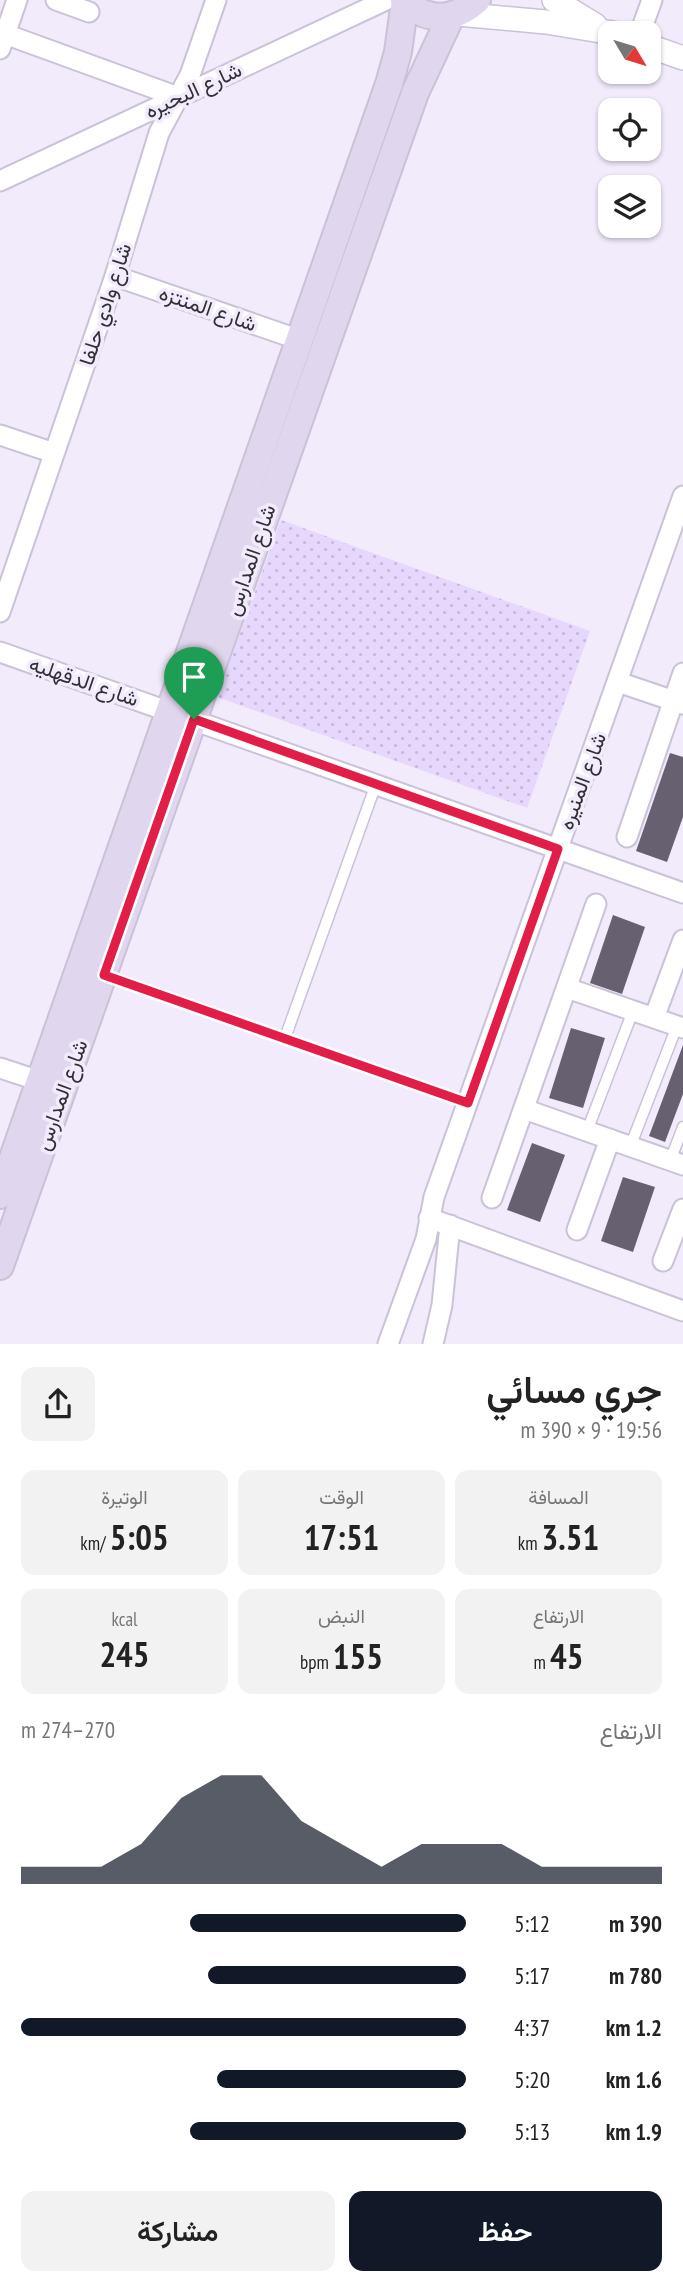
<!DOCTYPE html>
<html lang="ar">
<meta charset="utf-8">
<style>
:root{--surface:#fff;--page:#f2f2f2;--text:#222;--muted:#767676;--accent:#111827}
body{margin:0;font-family:"PT Sans Narrow",Vazirmatn,sans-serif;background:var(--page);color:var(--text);direction:rtl;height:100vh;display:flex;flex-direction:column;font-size:26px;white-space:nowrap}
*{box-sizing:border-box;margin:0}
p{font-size:23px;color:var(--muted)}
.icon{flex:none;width:38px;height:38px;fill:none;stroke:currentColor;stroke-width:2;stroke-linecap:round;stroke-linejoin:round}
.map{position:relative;height:1344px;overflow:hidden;direction:ltr}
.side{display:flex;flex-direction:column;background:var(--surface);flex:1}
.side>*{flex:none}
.needle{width:46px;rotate:128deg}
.controls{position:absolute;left:598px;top:21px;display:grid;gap:14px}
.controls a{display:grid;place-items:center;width:63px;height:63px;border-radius:14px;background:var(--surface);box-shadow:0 2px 5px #0004;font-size:35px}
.pin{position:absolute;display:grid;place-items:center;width:60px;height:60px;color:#fff;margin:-72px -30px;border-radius:50% 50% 50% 0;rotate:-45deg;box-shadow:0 0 7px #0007}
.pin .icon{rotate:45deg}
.round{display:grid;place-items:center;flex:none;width:74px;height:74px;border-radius:14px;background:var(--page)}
.head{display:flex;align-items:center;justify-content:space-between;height:119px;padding:0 21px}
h1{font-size:38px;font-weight:600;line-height:52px}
.stats{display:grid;grid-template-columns:repeat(3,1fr);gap:10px;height:119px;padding:7px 21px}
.stats div{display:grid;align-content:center;border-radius:14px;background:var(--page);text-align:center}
.stats b{font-size:35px;font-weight:600}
.stats small{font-size:19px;font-weight:400}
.stats p{font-size:19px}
.chart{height:196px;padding:14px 21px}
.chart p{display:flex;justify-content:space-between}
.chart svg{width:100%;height:126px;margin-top:7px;fill:var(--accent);opacity:.7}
.button{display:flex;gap:14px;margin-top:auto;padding:14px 21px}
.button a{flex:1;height:80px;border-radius:14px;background:var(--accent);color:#fff;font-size:28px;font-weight:600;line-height:80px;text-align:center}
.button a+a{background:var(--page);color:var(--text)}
ul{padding:0 21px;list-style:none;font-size:23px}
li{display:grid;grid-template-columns:112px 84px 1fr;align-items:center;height:52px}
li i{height:18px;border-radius:9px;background:var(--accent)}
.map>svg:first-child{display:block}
</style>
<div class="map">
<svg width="683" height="1344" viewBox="0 0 683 1344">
<defs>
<pattern id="grass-dots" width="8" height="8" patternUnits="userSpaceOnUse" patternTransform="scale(1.75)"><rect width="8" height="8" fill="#e6d7fd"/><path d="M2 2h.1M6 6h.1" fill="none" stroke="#c6b9d9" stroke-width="1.8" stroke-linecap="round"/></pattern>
</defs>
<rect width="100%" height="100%" fill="#f2ebfc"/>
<path fill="url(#grass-dots)" d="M281,520L590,631L527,808L217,697Z"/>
<path fill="#676071" d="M670,753L683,757V817L667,862L636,851Z
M613,915L645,927L622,994L590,983Z
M571,1028L605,1038L583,1108L549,1098Z
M683,1045V1094L665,1142L649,1136Z
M532,1143L565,1155L540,1222L507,1210Z
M623,1177L655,1187L633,1252L601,1241Z"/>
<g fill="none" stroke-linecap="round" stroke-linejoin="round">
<defs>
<path id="service" d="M105,975L468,1103
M285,1038L376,784
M587,1131L633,1011
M630,1147L677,1026
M670,1161L683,1127"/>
<path id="minor" d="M56,0L89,12
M640,33L652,0
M5,34L178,97
M0,49L17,0
M0,181L386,0
M115,276L300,340
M0,435L54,453
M0,612L115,276L159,133L190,75L216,0
M0,652L683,893
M618,682L683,704
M627,837L683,673
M567,988L683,1028
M654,1018L683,940
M0,1068L52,1085
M524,1109L683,1165
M492,1198L596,904
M429,1218L683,1311
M577,1230L610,1139
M663,1261L683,1209
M388,1344L426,1239L434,1197L683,496
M433,1344L442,1305L450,1225"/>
<path id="tertiary" d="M554,0L595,25
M458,14L546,22L613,33
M649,46L683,58"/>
<path id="secondary" d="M404,0C427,23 454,21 477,0
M0,1195L389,84L398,52L405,1
M0,1266L415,93L451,16"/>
</defs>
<use href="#service" stroke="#cac2d6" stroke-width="13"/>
<use href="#minor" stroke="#cac2d6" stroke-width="23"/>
<use href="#tertiary" stroke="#cac2d6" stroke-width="26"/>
<use href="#secondary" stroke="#cac2d6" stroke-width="30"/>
<use href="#service" stroke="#fff" stroke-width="10"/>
<use href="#minor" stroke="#fff" stroke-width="19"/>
<use href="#tertiary" stroke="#fff" stroke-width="23"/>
<use href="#secondary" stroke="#e0d6ed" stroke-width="26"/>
</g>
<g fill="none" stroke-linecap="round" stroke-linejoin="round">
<defs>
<path id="route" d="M194,719L558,849L468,1103L104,975Z"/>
</defs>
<use href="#route" stroke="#fff" stroke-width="14"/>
<use href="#route" stroke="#e11d48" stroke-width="9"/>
</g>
<g text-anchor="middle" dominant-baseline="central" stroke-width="7" stroke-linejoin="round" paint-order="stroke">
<g font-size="21" fill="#322f37" stroke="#f2ebfc">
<text transform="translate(193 90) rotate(-25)">شارع البحيره</text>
<text transform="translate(105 304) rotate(-72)">شارع وادي حلفا</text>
<text transform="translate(208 308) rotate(19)">شارع المنتزه</text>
<text transform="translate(250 560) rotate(-71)">شارع المدارس</text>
<text transform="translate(84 681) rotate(19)">شارع الدقهليه</text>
<text transform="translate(582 781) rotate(-70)">شارع المنيره</text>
<text transform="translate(61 1095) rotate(-70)">شارع المدارس</text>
</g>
</g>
</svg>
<div class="controls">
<a><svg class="needle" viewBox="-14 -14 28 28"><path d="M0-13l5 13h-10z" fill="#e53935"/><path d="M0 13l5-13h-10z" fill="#767676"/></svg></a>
<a><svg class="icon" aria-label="locate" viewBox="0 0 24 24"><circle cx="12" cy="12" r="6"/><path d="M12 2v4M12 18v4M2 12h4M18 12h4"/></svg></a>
<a><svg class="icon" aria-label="layers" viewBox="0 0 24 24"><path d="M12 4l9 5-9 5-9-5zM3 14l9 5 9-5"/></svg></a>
</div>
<div class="pin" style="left:194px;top:719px;background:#1e9e55"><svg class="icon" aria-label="arrive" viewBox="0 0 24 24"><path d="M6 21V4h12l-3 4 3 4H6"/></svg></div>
</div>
<section class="side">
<div class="head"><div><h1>جري مسائي</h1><p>19:56 · 9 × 390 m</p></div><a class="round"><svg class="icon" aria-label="share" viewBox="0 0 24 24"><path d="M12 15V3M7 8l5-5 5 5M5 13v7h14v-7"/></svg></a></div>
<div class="stats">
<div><p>المسافة</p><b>3.51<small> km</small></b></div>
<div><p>الوقت</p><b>17:51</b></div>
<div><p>الوتيرة</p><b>5:05<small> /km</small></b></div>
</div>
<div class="stats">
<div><p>الارتفاع</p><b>45<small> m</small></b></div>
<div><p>النبض</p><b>155<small> bpm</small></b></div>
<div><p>kcal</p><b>245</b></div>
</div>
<div class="chart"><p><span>الارتفاع</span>270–274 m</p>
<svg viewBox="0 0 160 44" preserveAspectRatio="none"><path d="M0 44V38L10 38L20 38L30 30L40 14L50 6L60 6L70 22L80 30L90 38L100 30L110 30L120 30L130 38L140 38L150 38L160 38V44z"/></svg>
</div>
<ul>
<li><b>390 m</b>5:12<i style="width:62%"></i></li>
<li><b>780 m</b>5:17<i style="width:58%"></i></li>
<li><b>1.2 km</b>4:37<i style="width:100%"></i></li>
<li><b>1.6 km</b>5:20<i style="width:56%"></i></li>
<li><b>1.9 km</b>5:13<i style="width:62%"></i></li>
</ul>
<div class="button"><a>حفظ</a><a>مشاركة</a></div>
</section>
